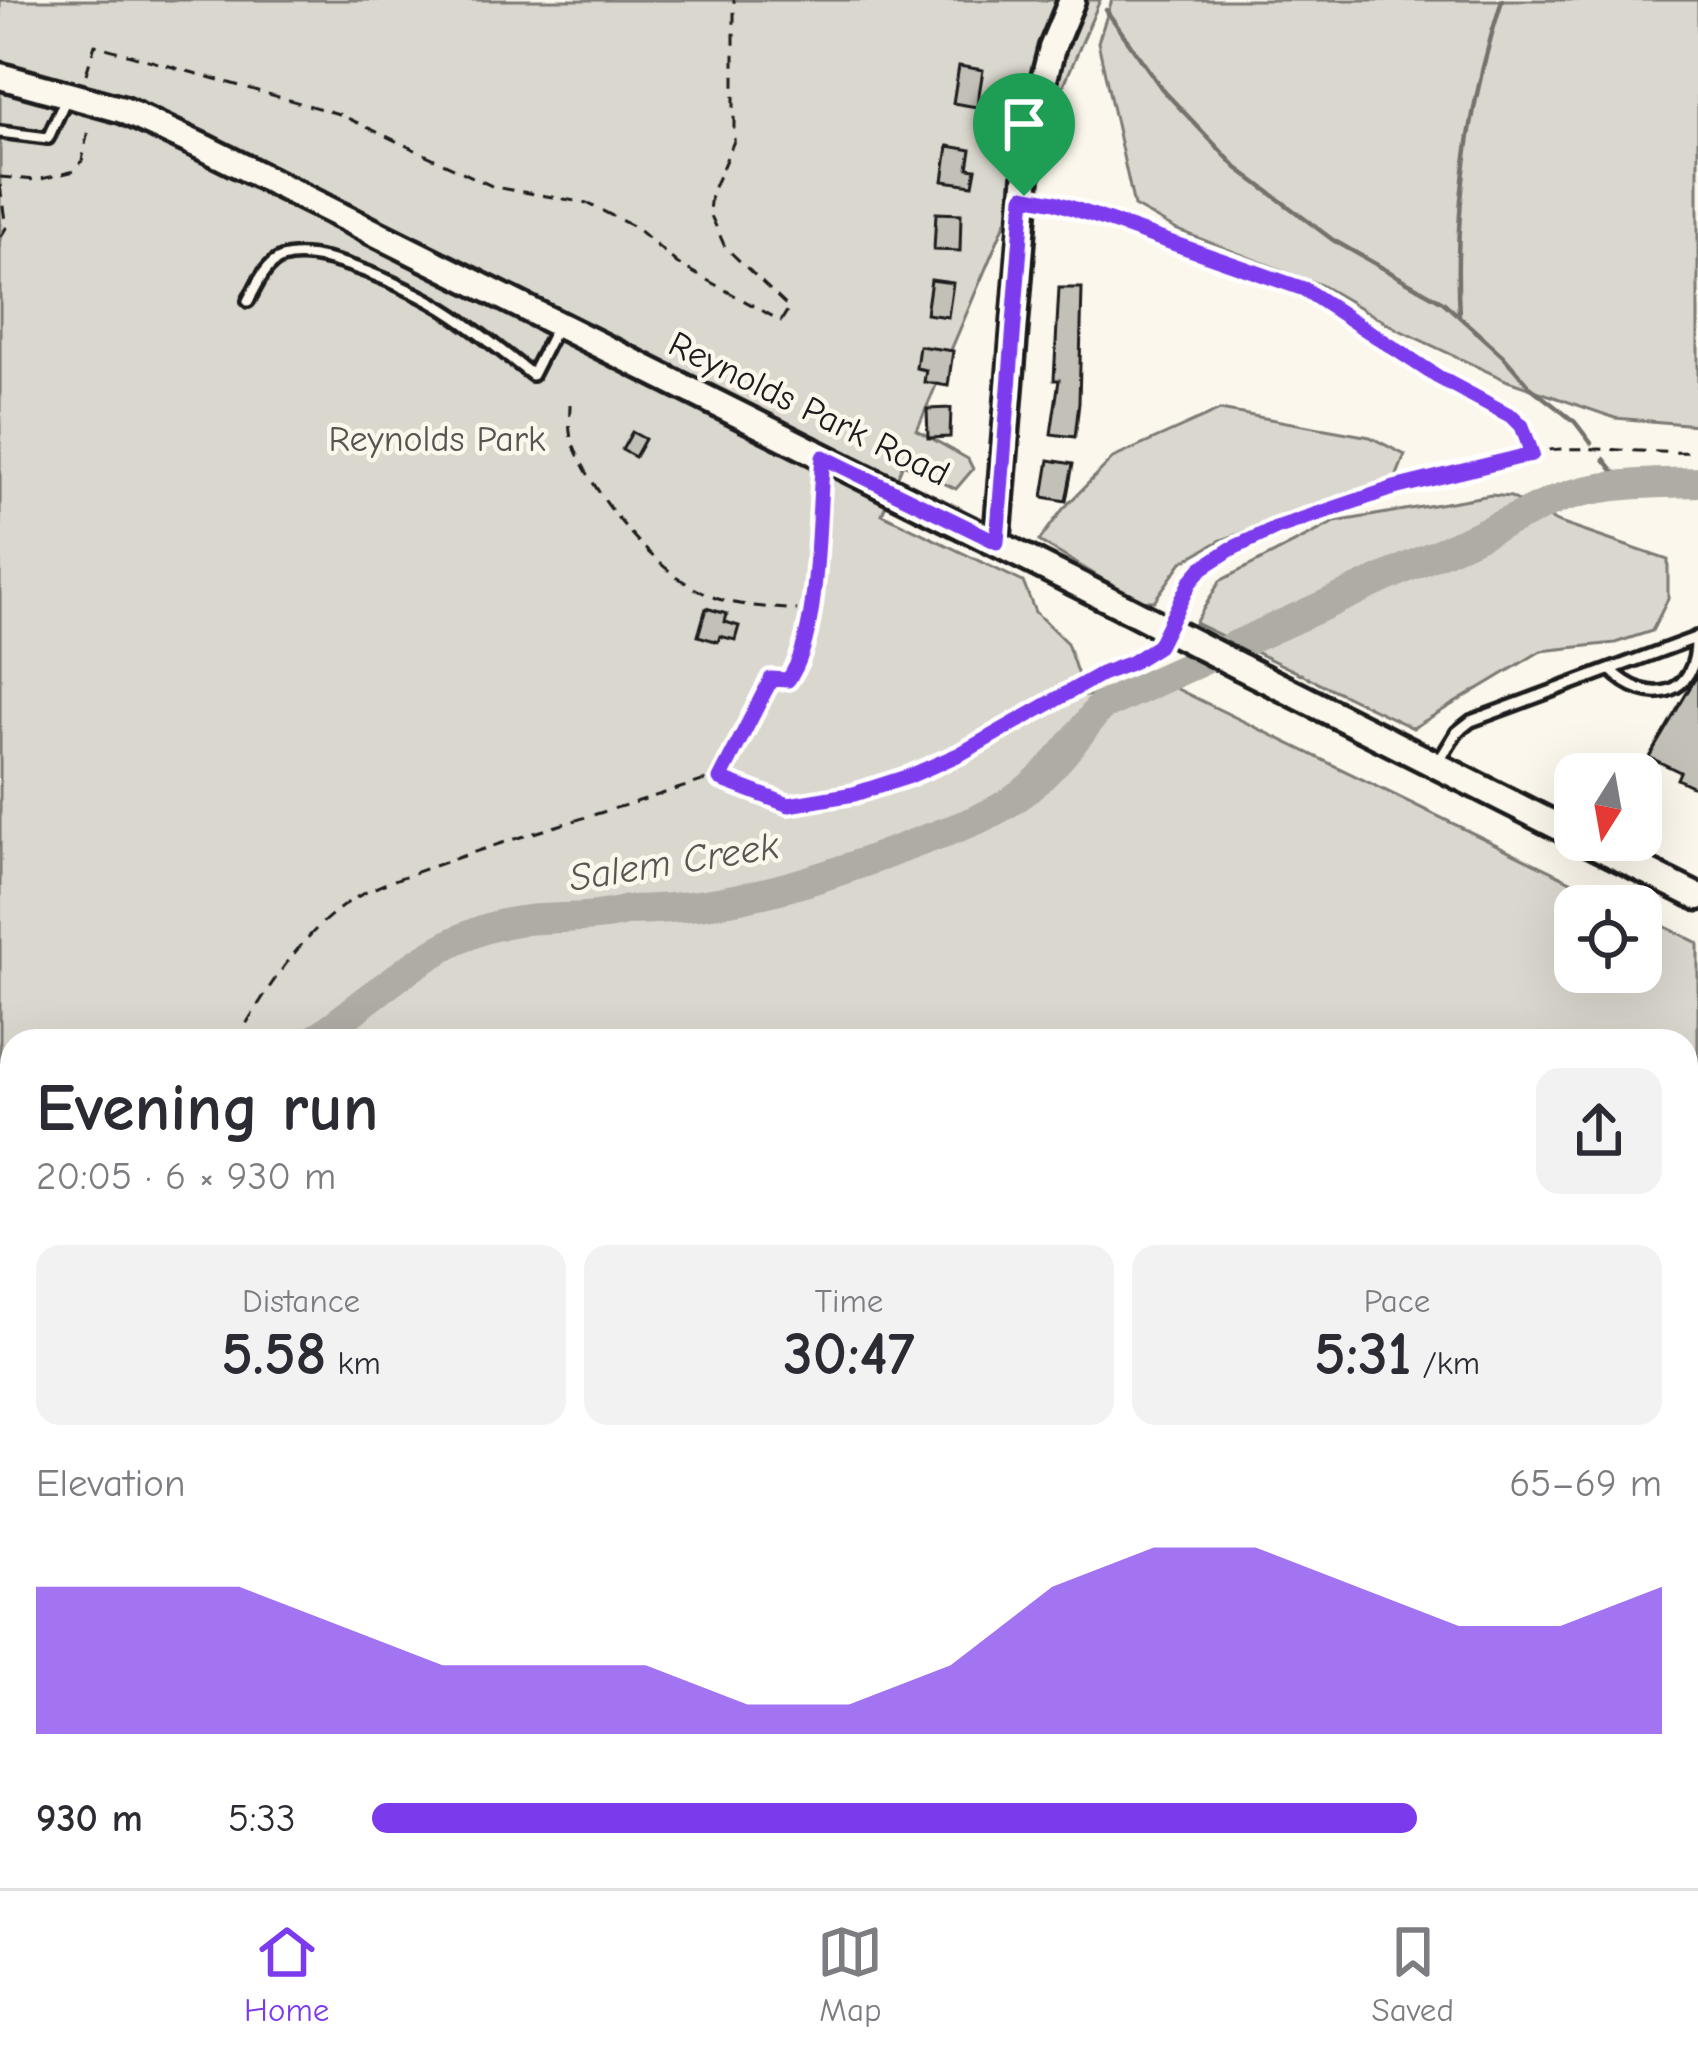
<!DOCTYPE html>
<meta charset="utf-8">
<style>
:root{--surface:#fff;--page:#f2f2f3;--text:#2b2b33;--muted:#7c7c81;--line:#e1e1e2;--accent:#7c3aed}
body{margin:0;font-family:"Comic Neue",sans-serif;background:var(--page);color:var(--text);height:100vh;display:flex;flex-direction:column;font-size:45px;white-space:nowrap}
*{box-sizing:border-box;margin:0}
p{font-size:39px;color:var(--muted)}
.icon{flex:none;width:66px;height:66px;fill:none;stroke:currentColor;stroke-width:2;stroke-linecap:round;stroke-linejoin:round}
.map{position:relative;flex:1;overflow:hidden}
.panel{position:absolute;left:0px;top:1029px;width:1698px;height:861px;display:flex;flex-direction:column;background:var(--surface);border-radius:36px 36px 0 0;box-shadow:0 12px 48px #0002}
.panel>*{flex:none}
.needle{width:78px;rotate:191deg}
.tools{position:absolute;left:1554px;top:753px;display:grid;gap:24px}
.tools a{display:grid;place-items:center;width:108px;height:108px;border-radius:24px;background:var(--surface);box-shadow:0 12px 48px #0002;font-size:60px}
.pin{position:absolute;display:grid;place-items:center;width:102px;height:102px;color:#fff;margin:-123px -51px;border-radius:50% 50% 50% 0;rotate:-45deg;box-shadow:0 0 12px #0007}
.pin .icon{rotate:45deg}
.round{display:grid;place-items:center;flex:none;width:126px;height:126px;border-radius:24px;background:var(--page)}
.head{display:flex;align-items:center;justify-content:space-between;height:204px;padding:0 36px}
h1{font-size:66px;font-weight:600;line-height:90px}
.metrics{display:grid;grid-template-columns:repeat(3,1fr);gap:18px;height:204px;padding:12px 36px}
.metrics div{display:grid;align-content:center;border-radius:24px;background:var(--page);text-align:center}
.metrics b{font-size:60px;font-weight:600}
.metrics small{font-size:33px;font-weight:400}
.metrics p{font-size:33px}
.chart{height:336px;padding:24px 36px}
.chart p{display:flex;justify-content:space-between}
.chart svg{width:100%;height:216px;margin-top:12px;fill:var(--accent);opacity:.7}
ul{padding:0 36px;list-style:none;font-size:39px}
li{display:grid;grid-template-columns:192px 144px 1fr;align-items:center;height:90px}
li i{height:30px;border-radius:15px;background:var(--accent)}
.tab-bar{display:flex;justify-content:space-around;align-items:center;height:168px;border-top:3px solid var(--line);background:var(--surface);font-size:33px;color:var(--muted)}
.tab-bar a{display:grid;justify-items:center;gap:6px}
.tab-bar .on{color:var(--accent)}
.map>svg:first-child{display:block}
</style>
<div class="map">
<svg width="1698" height="1888" viewBox="0 0 1698 1888">
<rect width="100%" height="100%" fill="#fbf7ec"/>
<filter id="ink" filterUnits="userSpaceOnUse"><feTurbulence type="fractalNoise" baseFrequency=".00833" numOctaves="2"/><feDisplacementMap in="SourceGraphic" scale="24" xChannelSelector="R" yChannelSelector="G"/><feConvolveMatrix kernelMatrix="1 2 1 2 8 2 1 2 1" color-interpolation-filters="sRGB"/></filter>
<g filter="url(#ink)">
<path fill="#eae6dc" d="M1686,1390L1698,1393V1516L1686,1512Z"/>
<path fill="#dad7ce" stroke="#7b7a75" stroke-width="3" d="M0,0H1100L917,430L968,459L973,469L956,489L903,464L882,514L1023,582L1035,612L1067,643L1085,696L1167,684L1622,906H1575V972H1641V915L1698,943V1374L1686,1371V1041H12V1829L0,1834Z
M1112,0H1698V425L1615,418L1508,381L1397,329L1321,285L1177,230L1134,206L1098,42Z
M1220,410L1370,437L1405,455L1395,480L1221,540L1182,562L1154,601H1139L1039,541L1063,509L1113,458Z
M1491,495L1511,497L1557,522L1668,560V599L1652,631L1615,643L1541,651L1413,728L1195,623L1220,581L1335,522Z"/>
<g fill="none" stroke-linecap="round" stroke-linejoin="round">
<path stroke="#74726e" stroke-width="4.5" d="M1106,10L1162,89L1237,168L1333,240L1443,302L1503,356L1530,387L1575,422L1591,443
M1459,316C1453,207 1469,103 1502,0
M1604,459L1623,483"/>
<path stroke="#afaca5" stroke-width="30" d="M313,1041C369,1001 425,947 491,927C537,913 584,923 628,910C735,909 823,879 921,841C949,831 979,821 1005,805C1045,781 1073,743 1100,707L1558,499C1604,482 1649,484 1698,482
M0,1432L12,1421"/>
</g>
<path fill="#c3c0b8" stroke="#1c1c1c" stroke-width="3" d="M959,66L983,70L977,107L953,103Z
M948,146L971,150L968,168L976,169L973,185L943,181Z
M936,213L961,214L960,251L934,250Z
M931,280L953,283L948,317L926,314Z
M1059,288H1082L1079,403L1075,437L1051,434L1059,380H1054Z
M919,346L953,351L948,386L924,382L926,370L916,368Z
M951,408L950,437L928,438L927,409Z
M632,432L645,439L635,457L622,450Z
M1049,460L1073,464L1066,501L1043,497Z
M706,608L727,614L725,622L739,626L735,640L720,636L718,642L698,636Z
M1698,674V789L1677,779L1680,772L1649,757Z"/>
<g fill="none" stroke-linecap="round" stroke-linejoin="round">
<defs>
<path id="lane" d="M0,132L48,138L68,94
M248,301C256,287 265,264 282,258C321,245 417,291 450,313C478,331 505,354 532,375L558,324
M1611,670C1649,708 1698,697 1696,637
M788,680C821,636 816,520 822,462
M1439,761L1457,732L1471,721L1698,637
M1686,1758V1785
M542,1888L543,1878
M788,1888L789,1878
M1682,1888V1878"/>
<path id="secondary" d="M0,76L123,110L207,149L1122,606
M997,542L1030,134L1052,48L1072,0
M1241,667L1575,835
M1584,840L1698,897"/>
</defs>
<use href="#lane" stroke="#1c1c1c" stroke-width="18"/>
<use href="#secondary" stroke="#1c1c1c" stroke-width="33"/>
<path stroke="#1c1c1c" stroke-width="3" stroke-dasharray="12 9" stroke-linecap="butt" d="M86,74L95,45L339,114L494,187L587,203L636,228L678,264L781,321L789,308L725,247L709,211L711,194L734,141V0
M0,177L37,180L75,171L82,161L89,124
M0,185L6,228L0,238
M1045,199L1284,279L1325,301L1438,377L1513,417L1522,426L1531,452
M570,404C570,416 568,430 572,441C592,495 658,577 713,597C739,607 770,607 797,610
M1176,611C1181,594 1192,576 1206,565C1264,520 1485,453 1561,449C1606,447 1652,454 1698,452
M721,778L771,679L776,678
M236,1041C266,991 301,932 352,900C381,882 421,871 454,859C538,830 624,807 708,779H720L789,805L854,793L910,776L960,755L1101,674L1131,663L1158,646
M0,1235L6,1251L0,1273
M0,1343L12,1332"/>
<use href="#lane" stroke="#fbf7ec" stroke-width="9"/>
<use href="#secondary" stroke="#fbf7ec" stroke-width="24"/>
<path stroke="#1c1c1c" stroke-width="4.5" d="M1686,1587L1698,1590
M48,1888L76,1878"/>
<defs>
<path id="secondary-bridge" d="M1122,606L1241,667"/>
</defs>
<use href="#secondary-bridge" stroke="#1c1c1c" stroke-width="33" stroke-linecap="butt"/>
<use href="#secondary-bridge" stroke="#fbf7ec" stroke-width="24"/>
</g>
</g>
<g fill="none" stroke-linecap="round" stroke-linejoin="round" filter="url(#ink)">
<defs>
<path id="route" d="M1024,196L1055,202L1304,289L1438,377L1513,417L1522,426L1532,454L1394,488L1276,528L1231,549L1202,568L1190,582L1158,646L1131,663L1101,674L960,754L910,776L854,794L789,805L720,779L771,679L788,680C821,637 817,514 823,457L997,542Z"/>
</defs>
<use href="#route" stroke="#fff" stroke-width="24"/>
<use href="#route" stroke="#7c3aed" stroke-width="15"/>
</g>
<g text-anchor="middle" dominant-baseline="central" stroke-width="9" stroke-linejoin="round" paint-order="stroke">
<g font-size="36" fill="#1c1c1c" stroke="#fbf7ec">
<text transform="translate(809 409) rotate(26)">Reynolds Park Road</text>
</g>
<g font-size="36" fill="#555451" stroke="#fbf7ec">
<text x="437" y="439">Reynolds Park</text>
</g>
<g font-size="39" font-style="italic" fill="#575653" stroke="#fbf7ec">
<text transform="translate(674 862) rotate(-9)">Salem Creek</text>
</g>
</g>
</svg>
<div class="tools">
<a><svg class="needle" viewBox="-14 -14 28 28"><path d="M0-13l5 13h-10z" fill="#e53935"/><path d="M0 13l5-13h-10z" fill="#7c7c81"/></svg></a>
<a><svg class="icon" aria-label="locate" viewBox="0 0 24 24"><circle cx="12" cy="12" r="6"/><path d="M12 2v4M12 18v4M2 12h4M18 12h4"/></svg></a>
</div>
<div class="pin" style="left:1024px;top:196px;background:#1e9e55"><svg class="icon" aria-label="arrive" viewBox="0 0 24 24"><path d="M6 21V4h12l-3 4 3 4H6"/></svg></div>
<section class="panel">
<div class="head"><div><h1>Evening run</h1><p>20:05 · 6 × 930 m</p></div><a class="round"><svg class="icon" aria-label="share" viewBox="0 0 24 24"><path d="M12 15V3M7 8l5-5 5 5M5 13v7h14v-7"/></svg></a></div>
<div class="metrics">
<div><p>Distance</p><b>5.58<small> km</small></b></div>
<div><p>Time</p><b>30:47</b></div>
<div><p>Pace</p><b>5:31<small> /km</small></b></div>
</div>
<div class="chart"><p><span>Elevation</span>65–69 m</p>
<svg viewBox="0 0 160 44" preserveAspectRatio="none"><path d="M0 44V14L10 14L20 14L30 22L40 30L50 30L60 30L70 38L80 38L90 30L100 14L110 6L120 6L130 14L140 22L150 22L160 14V44z"/></svg>
</div>
<ul>
<li><b>930 m</b>5:33<i style="width:81%"></i></li>
</ul>
</section>
</div>
<nav class="tab-bar">
<a class="on"><svg class="icon" aria-label="home" viewBox="0 0 24 24"><path d="M3 11l9-7 9 7M6 9v11h12V9"/></svg>Home</a>
<a><svg class="icon" aria-label="map" viewBox="0 0 24 24"><path d="M3 6l6-2 6 2 6-2v14l-6 2-6-2-6 2zM9 4v14M15 6v14"/></svg>Map</a>
<a><svg class="icon" aria-label="saved" viewBox="0 0 24 24"><path d="M7 4h10v16l-5-4-5 4z"/></svg>Saved</a>
</nav>
